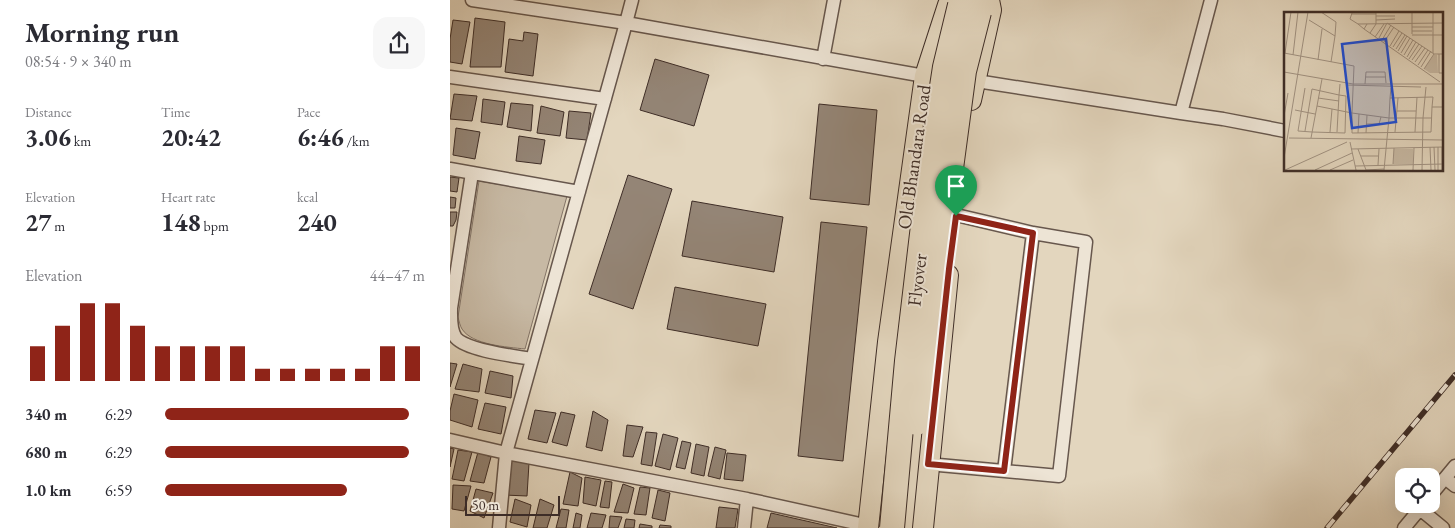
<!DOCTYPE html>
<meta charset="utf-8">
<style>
:root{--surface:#fff;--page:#f7f7f7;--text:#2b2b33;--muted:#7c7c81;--accent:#8f2418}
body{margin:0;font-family:"EB Garamond",serif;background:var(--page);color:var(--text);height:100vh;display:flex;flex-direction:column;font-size:19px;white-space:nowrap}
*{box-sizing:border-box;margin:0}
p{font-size:16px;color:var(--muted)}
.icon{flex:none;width:28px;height:28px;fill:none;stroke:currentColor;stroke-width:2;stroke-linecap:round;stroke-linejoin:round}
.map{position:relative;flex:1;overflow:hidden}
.sheet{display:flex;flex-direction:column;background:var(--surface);width:450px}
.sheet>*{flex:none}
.fabs{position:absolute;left:945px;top:468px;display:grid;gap:10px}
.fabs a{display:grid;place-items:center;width:45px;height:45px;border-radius:10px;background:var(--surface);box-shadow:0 5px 20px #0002;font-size:25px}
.scale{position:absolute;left:15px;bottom:12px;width:95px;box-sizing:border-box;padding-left:5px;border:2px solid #3e2d27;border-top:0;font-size:14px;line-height:18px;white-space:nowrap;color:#3e2d27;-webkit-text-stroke:4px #ede4d5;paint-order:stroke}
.pin{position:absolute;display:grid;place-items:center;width:42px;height:42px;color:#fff;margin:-51px -21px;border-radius:50% 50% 50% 0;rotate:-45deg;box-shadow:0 0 5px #0007}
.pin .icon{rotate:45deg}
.round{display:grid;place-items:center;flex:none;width:52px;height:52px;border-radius:15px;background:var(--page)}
.head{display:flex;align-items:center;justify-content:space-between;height:85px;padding:0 25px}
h1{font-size:28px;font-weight:700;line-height:38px}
.stats{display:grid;grid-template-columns:repeat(3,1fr);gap:8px;height:85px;padding:5px 25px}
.stats div{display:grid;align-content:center}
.stats b{font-size:25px;font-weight:700}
.stats small{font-size:14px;font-weight:400}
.stats p{font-size:14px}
.chart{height:140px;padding:10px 25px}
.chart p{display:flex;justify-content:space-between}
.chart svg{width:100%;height:90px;margin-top:5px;stroke:var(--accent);stroke-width:6}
ul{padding:0 25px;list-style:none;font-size:16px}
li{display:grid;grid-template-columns:80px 60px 1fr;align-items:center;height:38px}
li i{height:12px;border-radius:6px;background:var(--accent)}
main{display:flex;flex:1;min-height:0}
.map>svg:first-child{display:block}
</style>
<main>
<section class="sheet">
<div class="head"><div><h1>Morning run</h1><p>08:54 · 9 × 340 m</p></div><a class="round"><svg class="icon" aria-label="share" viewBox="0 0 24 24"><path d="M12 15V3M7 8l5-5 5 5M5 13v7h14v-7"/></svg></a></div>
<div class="stats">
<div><p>Distance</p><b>3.06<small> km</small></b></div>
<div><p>Time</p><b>20:42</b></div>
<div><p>Pace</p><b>6:46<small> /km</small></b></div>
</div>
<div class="stats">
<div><p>Elevation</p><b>27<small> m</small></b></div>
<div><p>Heart rate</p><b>148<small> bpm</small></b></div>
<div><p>kcal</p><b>240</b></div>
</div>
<div class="chart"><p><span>Elevation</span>44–47 m</p>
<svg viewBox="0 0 160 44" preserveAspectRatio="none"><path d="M5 44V27M15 44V17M25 44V6M35 44V6M45 44V17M55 44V27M65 44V27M75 44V27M85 44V27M95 44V38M105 44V38M115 44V38M125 44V38M135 44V38M145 44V27M155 44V27"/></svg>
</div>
<ul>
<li><b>340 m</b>6:29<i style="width:94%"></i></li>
<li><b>680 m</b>6:29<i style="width:94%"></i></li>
<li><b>1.0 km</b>6:59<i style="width:70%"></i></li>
</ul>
</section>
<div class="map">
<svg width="1005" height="528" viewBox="0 0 1005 528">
<rect width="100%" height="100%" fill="#e3d6be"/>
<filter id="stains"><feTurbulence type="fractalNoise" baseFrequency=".004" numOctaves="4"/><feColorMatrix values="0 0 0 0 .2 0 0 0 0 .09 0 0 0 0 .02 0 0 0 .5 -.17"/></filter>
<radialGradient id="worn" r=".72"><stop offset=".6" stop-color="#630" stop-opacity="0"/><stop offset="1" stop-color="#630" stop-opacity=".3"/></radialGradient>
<path fill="#c7b9a4" stroke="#827366" d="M29,181L117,196L75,349C57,347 22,345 12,329C10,326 9,321 8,317Z"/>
<path fill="#948576" stroke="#3e2d27" d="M25,18L55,22L51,67H20Z
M3,20L20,22L12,64L0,62V39Z
M74,32L88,34L83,76L55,72L59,39L73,41Z
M205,59L259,75L244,126L190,110Z
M4,94L27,96L22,121L0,119Z
M33,99L55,102L52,125L31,122Z
M61,103L83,105L81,131L57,127Z
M369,104L427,110L419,205L360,199Z
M91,106L114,112L110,136L87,133Z
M119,111L141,113L137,140L116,138Z
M6,128L30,132L25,159L3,155Z
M69,136L95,140L91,164L66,161Z
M178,175L222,189L183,309L139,294Z
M0,177L9,178L7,192L0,191Z
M0,197L6,198L5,208H0Z
M242,201L333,217L324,272L232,256Z
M0,212H7L6,220L3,226H0Z
M371,222L417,227L393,461L348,456Z
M225,287L316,304L308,346L217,329Z
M0,363L7,364L0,387Z
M13,364L32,369L29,392L5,389Z
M40,371L63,376L61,398L35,393Z
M4,394L28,400L22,427L0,420V411Z
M35,403L56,407L51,434L28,429Z
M85,410L106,413L97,443L78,439Z
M143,411L158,420L152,451L136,447Z
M111,412L125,415L117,446L102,442Z
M177,425L193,427L183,457L173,456Z
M196,432L207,433L202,466L191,464Z
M213,434L228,438L220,470L205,466Z
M232,441L241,443L235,469L226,467Z
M246,444L259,447L254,476L241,473Z
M265,447L276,450L270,479L258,476Z
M0,448L4,449L0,467Z
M8,450L22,452L14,481L2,479Z
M28,452L41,457L34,483L20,481Z
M277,453L296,455L293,481L274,479Z
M61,459L79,463L77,496L54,495Z
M120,472L132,478L128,506L113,504Z
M135,477L151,480L146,506L133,503Z
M155,481L162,482L159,508L150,507Z
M173,484L184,488L178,513L164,512Z
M3,485L21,486L14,511L2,509Z
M190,487L200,488L196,515L184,514Z
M26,489L43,493L34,518L20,511Z
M208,490L220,493L215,521L202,518Z
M65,499L81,505L77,527L60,522Z
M90,499L104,505L97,528H83Z
M269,507L288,509L285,528H266Z
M111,509L119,510L116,528H106Z
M126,513L132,515L130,528H123Z
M141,513L156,515L152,528H137Z
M321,513L387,528H317Z
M160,516L172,517L168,528H159Z
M176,519L185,520L184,528H174Z
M190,524L202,526V528H189Z
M210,525L221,526V528H209Z"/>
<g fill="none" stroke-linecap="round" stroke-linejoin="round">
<defs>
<path id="street" d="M22,0L176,23L182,0
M373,59L384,0
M0,77L155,99
M520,80L731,113L761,0
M731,113L773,119L835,131
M0,169L129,192
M22,173L1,308C1,318 0,330 6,338C18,351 65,356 82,359
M0,440L56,453L176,23L480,77
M478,464L609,476L636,242L583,233L506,215
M554,471L583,233
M995,478L1005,486
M981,495L1005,466
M970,509L993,528
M49,528L56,453L297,499
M294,528L297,499L419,526
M954,528L974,504"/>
<path id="primary" d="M521,100L541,10L539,0
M418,528L438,342L475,76L498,5L503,0
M473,528L498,275"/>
</defs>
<use href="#street" stroke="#67574d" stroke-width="15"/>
<use href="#primary" stroke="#3e2d27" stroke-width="22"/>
<use href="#street" stroke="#ede4d5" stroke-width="12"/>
<use href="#primary" stroke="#e3d6be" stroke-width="20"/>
<defs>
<path id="rail" d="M877,528L1005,375"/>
</defs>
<use href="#rail" stroke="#3e2d27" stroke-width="5.5"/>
<use href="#rail" stroke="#ede4d5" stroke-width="4" stroke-dasharray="11" stroke-linecap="butt"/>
<defs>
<path id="highway-bridge" d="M467,423L514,71L529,12
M442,528L457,361L481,158L495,67L510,5"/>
</defs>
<use href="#highway-bridge" stroke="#3e2d27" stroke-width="26" stroke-linecap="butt"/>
<use href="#highway-bridge" stroke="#e3d6be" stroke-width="24"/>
</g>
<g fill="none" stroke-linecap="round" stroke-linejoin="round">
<defs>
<path id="route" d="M506,216L583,233L554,471L478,464L499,269Z"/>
</defs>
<use href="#route" stroke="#fff" stroke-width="10"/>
<use href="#route" stroke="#8f2418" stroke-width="6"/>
</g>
<g text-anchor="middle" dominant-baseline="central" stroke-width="4" stroke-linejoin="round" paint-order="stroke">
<g font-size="19" fill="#3e2d27" stroke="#ede4d5">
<text transform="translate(464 157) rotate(-82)">Old Bhandara Road</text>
<text transform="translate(467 280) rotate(-83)">Flyover</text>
</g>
</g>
<g transform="translate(834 12)">
<rect width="159" height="159" fill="#e3d6be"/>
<path d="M150,43H153L154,61H146L140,57ZM110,137H129V152H109Z" fill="#c7b9a4"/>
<path fill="none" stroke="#a19282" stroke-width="1" d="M37,0L52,10L51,24M128,0V22M149,0V41M68,1L66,7L74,12M68,2H92M92,4H111M25,8L51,24L47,50M92,8L111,7M83,12L80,17L156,70M128,15H149M80,17L74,12L159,11M128,19H148M86,21L92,12V1M128,23H159M91,25L100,12M95,26L103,11L150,42H159M98,28L107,13M100,30L110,15M106,34L115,19M109,35L118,21M112,37L121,23M114,39L123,24M0,41L70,54L68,101L105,106L100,158M1,41L7,0M117,41L126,26M155,42V61H159M9,43L14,0M120,43L129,28M123,45L132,30M125,47L135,32M34,48L38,17M128,48L138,34M131,50L141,36M134,53L144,38M137,55L147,39M140,57L150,42M0,60L69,72H159M81,65H102M38,67L33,94L68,101V121L147,120L148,95M81,72L82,60H101L102,71M62,73L137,75M21,76L14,119L28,120L61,121L62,84L55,83L53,120M107,76L106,86L149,85L148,95H159M34,86L55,89M106,86L105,106H139L142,75M11,98L31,102M113,99H132M0,104L4,81M82,112H95L97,105M21,119L28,77L55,83L56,72M46,120L48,97M111,120L114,86M131,120L133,85M74,121L75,102M82,121L83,103M5,126L159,128M27,126L33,94M66,130L72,158M146,135L147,158M150,135L151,158M154,135V158M158,135V158M67,137L159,135M74,137L82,158M77,144H94M0,146L24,0M109,152L110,136M94,153L95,137M71,154L159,152M1,158L63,130M31,158L68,141M46,158L69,148M82,158L100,157M129,158L130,136M138,158L139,106H148"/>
<path fill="#1d4ed8" fill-opacity="0.15" stroke="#1d4ed8" stroke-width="2.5" d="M102,27L112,110L68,116L58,32Z"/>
<rect width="159" height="159" fill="none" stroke="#3e2d27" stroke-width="2.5"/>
</g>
<rect width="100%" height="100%" filter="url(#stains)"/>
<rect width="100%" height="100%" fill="url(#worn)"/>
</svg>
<div class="fabs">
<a><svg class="icon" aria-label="locate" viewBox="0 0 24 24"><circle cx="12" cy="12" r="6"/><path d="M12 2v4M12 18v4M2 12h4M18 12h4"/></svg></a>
</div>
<div class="scale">50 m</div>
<div class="pin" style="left:506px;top:216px;background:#1e9e55"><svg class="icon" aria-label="arrive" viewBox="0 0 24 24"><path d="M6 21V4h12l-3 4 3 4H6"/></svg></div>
</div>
</main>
